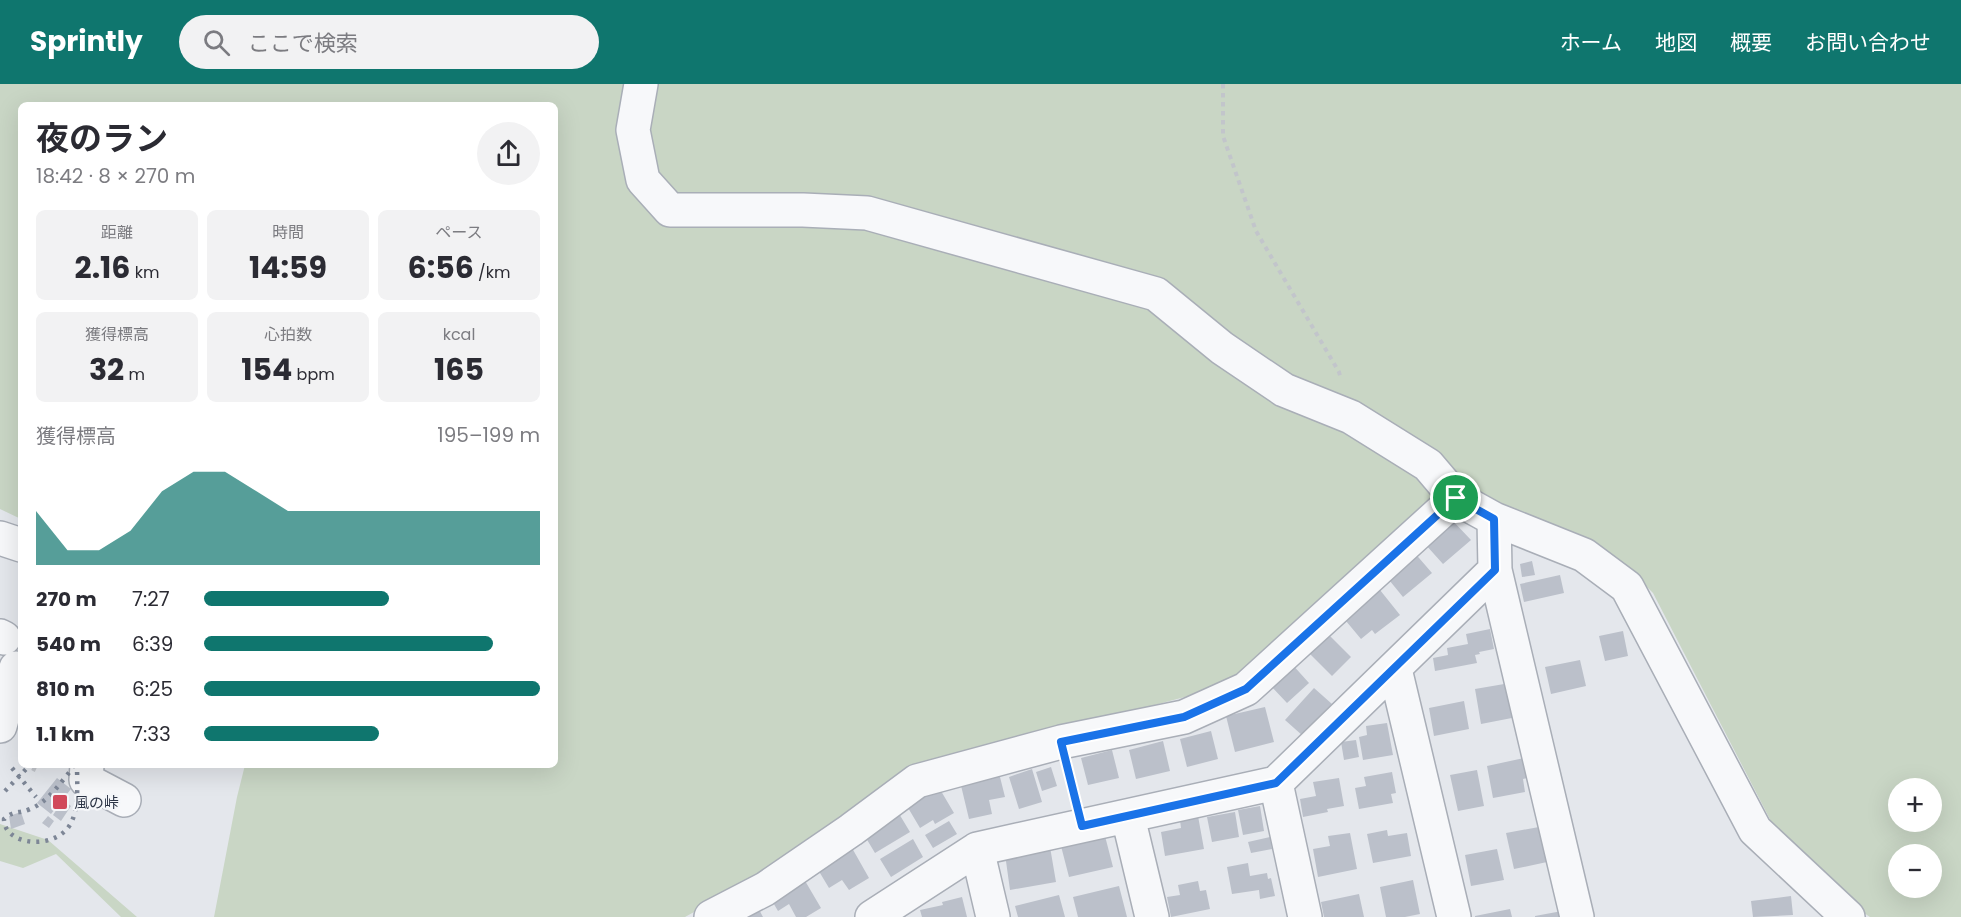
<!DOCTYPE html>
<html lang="ja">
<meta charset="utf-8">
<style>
:root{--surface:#fff;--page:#f2f2f3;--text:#2b2b33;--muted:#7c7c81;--accent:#0f766e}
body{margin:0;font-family:Poppins,"Noto Sans JP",sans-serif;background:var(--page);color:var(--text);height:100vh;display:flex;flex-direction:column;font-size:22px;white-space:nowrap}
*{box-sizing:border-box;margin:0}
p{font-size:20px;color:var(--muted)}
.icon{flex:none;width:33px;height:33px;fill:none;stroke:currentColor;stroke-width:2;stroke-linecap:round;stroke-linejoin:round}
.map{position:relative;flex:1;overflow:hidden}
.drawer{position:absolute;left:18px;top:18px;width:540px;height:666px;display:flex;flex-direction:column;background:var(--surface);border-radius:9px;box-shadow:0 6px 24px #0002}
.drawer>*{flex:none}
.tools{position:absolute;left:1888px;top:694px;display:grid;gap:12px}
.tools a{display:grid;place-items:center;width:54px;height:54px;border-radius:50%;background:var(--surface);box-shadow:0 6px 24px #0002;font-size:30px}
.pin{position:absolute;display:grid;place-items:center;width:51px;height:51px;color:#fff;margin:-26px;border:3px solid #fff;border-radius:50%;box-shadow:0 2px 6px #0007}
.round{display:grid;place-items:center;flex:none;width:63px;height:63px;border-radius:32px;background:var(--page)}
.overview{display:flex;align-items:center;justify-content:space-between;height:102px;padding:0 18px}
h1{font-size:33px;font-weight:700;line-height:45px}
.stats{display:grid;grid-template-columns:repeat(3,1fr);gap:9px;height:102px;padding:6px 18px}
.stats div{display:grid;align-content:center;border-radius:9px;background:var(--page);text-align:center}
.stats b{font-size:30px;font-weight:700}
.stats small{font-size:16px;font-weight:400}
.stats p{font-size:16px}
.chart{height:168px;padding:12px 18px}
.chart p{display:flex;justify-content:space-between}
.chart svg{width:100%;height:108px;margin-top:6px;fill:var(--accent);opacity:.7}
ul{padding:0 18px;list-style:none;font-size:20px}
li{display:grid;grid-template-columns:96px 72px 1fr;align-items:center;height:45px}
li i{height:15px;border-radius:8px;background:var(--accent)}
header{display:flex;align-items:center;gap:36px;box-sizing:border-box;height:84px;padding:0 30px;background:var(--accent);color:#fff}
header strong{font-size:28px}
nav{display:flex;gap:33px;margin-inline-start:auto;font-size:21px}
.search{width:420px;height:54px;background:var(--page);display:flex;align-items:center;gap:15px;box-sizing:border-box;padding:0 21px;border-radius:33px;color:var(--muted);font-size:22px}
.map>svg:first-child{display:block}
</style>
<header>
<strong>Sprintly</strong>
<div class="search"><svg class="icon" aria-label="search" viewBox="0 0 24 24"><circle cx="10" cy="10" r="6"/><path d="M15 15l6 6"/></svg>ここで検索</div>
<nav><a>ホーム</a><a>地図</a><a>概要</a><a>お問い合わせ</a></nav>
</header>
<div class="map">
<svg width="1961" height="833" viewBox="0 0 1961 833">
<rect width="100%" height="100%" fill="#e4e7ec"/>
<path fill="#c9d6c5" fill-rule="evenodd" d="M0,0H1961V833H1870L1839,812L1775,745L1653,509L1632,488L1455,404L1245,597L906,687L761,791L685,833H214L237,713L245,681H555V21H21V435L0,425ZM1899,705H1932V738H1899ZM1899,771H1932V804H1899Z
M0,740L48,756L137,833H121L56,770L23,784L0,777Z"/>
<path fill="#bbc0ca" d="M1452,436L1471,456L1443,480L1425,460Z
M1413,467L1432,489L1403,513L1385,491Z
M1532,477L1535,491L1522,493L1520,480Z
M1560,491L1564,509L1524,518L1520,500Z
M1380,506L1400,531L1375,550L1372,546L1361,555L1341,531L1366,509L1371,514Z
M1490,545L1494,565L1479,568L1480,570L1475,571L1477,579L1435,587L1433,574L1448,571L1447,564L1468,560L1466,550Z
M1324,546L1351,573L1332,592L1305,565Z
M1623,547L1628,572L1605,577L1599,552Z
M1580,576L1586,602L1551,610L1545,583Z
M1291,579L1309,599L1287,619L1268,599Z
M1510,599L1517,633L1481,640L1475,605Z
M1314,604L1332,620L1303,652L1285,636Z
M1464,617L1469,645L1434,652L1429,624Z
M1265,623L1274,658L1235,668L1226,632Z
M1387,639L1393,671L1363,676L1359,653L1367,651L1366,642Z
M1211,647L1218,675L1187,683L1180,655Z
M1356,656L1359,673L1344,676L1341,658Z
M1163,657L1170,687L1136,695L1129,666Z
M1112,666L1119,694L1088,701L1081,674Z
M1524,674L1527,694L1523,695L1525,708L1493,714L1487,682Z
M997,681L1005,713L989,716L992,730L969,735L958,689Z
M1051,683L1057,702L1042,707L1036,688Z
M1032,685L1042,718L1019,725L1009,693Z
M1477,686L1484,722L1458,727L1450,691Z
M1392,688L1396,709L1391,710L1393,719L1359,725L1355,704L1366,702L1364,693Z
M57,694L71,705L51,730L37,719Z
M1339,694L1344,722L1327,725L1328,728L1303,733L1300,715L1316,712L1313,698Z
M932,700L938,709L941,707L954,729L935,740L933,736L920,744L904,717Z
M63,716L71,722L61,737L53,731Z
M1260,722L1264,747L1243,751L1238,726Z
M21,728L25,740L11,745L9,732Z
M898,728L910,748L875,769L863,749Z
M1235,728L1239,753L1212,758L1207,733Z
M48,732L54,737L49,744L42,739Z
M1198,732L1204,765L1165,772L1161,748L1181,744L1180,736Z
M949,737L957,750L933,764L925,751Z
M1539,743L1547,778L1514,785L1506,749Z
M1387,746L1388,752L1407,749L1411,772L1373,779L1367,750Z
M1350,749L1357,785L1318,793L1313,765L1330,762L1328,752Z
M1105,752L1113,783L1069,793L1061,762Z
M1270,753L1272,765L1251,769L1248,758Z
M913,755L923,773L891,793L880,775Z
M1050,763L1056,798L1010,806L1005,770Z
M852,764L869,794L849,806L842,796L829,804L817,784Z
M1497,765L1504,796L1471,802L1465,771Z
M1248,779L1250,792L1267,789L1268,795L1271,794L1275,812L1260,815L1259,806L1232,810L1227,783Z
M801,790L821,824L806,833H796L789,820L778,827L768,810Z
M1413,796L1420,830L1405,833H1386L1380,803Z
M1198,797L1200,807L1206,806L1210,825L1171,833L1167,813L1180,811L1178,801Z
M1119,802L1127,833H1078L1073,813Z
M1359,810L1364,833H1324L1321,818Z
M1059,811L1065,833H1018L1015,822Z
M1791,812L1793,831L1753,833L1751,817Z
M962,813L967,833H922L920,826L943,821L942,818Z
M755,818L763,833H725Z
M1510,825L1512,833H1475V832Z
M1562,827L1563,833H1535V832Z"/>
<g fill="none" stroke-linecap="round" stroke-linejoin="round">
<defs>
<path id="minor" d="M641,0L633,46L643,96L670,126H803L867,129L1156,210L1222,264L1284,306L1351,333L1428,381L1456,414L1494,435L1495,486L1577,833
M1494,435L1584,471L1627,503L1755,746L1848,833
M0,454L21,461
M0,552L4,554
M1395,585L1454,833
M0,642L16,584
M87,681L86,696L124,716
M1276,699L1305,833
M1128,733L1152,833
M977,765L993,833
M711,833L765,805L851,746L917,697L1061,658L1184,633L1246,605L1456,414
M872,833L977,765L1276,699L1495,486"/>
</defs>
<use href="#minor" stroke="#a9aeb7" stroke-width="36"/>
<path stroke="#c2c5cb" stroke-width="4" stroke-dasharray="4.5 4.5" stroke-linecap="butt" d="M1223,0V52L1256,147L1339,288L1341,295
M33,687L36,681
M1069,688L1075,713"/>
<use href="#minor" stroke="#f7f8fa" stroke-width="33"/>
<path stroke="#7d8696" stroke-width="4.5" stroke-dasharray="3 6" stroke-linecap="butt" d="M73,681L72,685C61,698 47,719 30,725C19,730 14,726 4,735C4,763 59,767 72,737C79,721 77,698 77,681
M12,684L36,713
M5,707L30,681"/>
</g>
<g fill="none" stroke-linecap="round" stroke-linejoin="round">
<defs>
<path id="route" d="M1456,414L1494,435L1495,486L1276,699L1082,742L1061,658L1184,633L1246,605Z"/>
</defs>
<use href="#route" stroke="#fff" stroke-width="12"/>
<use href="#route" stroke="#1a73e8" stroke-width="8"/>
</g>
<rect fill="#d1495b" stroke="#f4f6f9" stroke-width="2" x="52" y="710" width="16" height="16" rx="3"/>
<g text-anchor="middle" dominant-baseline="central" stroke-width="4.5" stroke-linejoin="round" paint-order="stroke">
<g font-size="15" fill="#2b3445" stroke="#f4f6f9" text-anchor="start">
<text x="74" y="718">風の峠</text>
</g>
</g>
</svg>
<div class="tools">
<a>+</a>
<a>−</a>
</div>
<div class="pin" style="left:1456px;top:414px;background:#1e9e55"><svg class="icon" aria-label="arrive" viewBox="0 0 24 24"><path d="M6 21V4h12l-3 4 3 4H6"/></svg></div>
<section class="drawer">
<div class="overview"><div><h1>夜のラン</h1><p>18:42 · 8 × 270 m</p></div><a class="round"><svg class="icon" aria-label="share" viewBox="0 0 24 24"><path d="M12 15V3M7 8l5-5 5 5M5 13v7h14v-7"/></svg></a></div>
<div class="stats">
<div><p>距離</p><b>2.16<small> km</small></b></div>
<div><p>時間</p><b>14:59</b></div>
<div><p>ペース</p><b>6:56<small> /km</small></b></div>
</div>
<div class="stats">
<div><p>獲得標高</p><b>32<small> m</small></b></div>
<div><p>心拍数</p><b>154<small> bpm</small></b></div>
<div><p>kcal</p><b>165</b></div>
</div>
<div class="chart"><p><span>獲得標高</span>195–199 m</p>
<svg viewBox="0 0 160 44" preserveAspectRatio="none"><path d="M0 44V22L10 38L20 38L30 30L40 14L50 6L60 6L70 14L80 22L90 22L100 22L110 22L120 22L130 22L140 22L150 22L160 22V44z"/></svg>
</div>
<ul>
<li><b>270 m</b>7:27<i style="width:55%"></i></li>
<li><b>540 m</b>6:39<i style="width:86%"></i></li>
<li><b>810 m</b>6:25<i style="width:100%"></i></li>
<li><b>1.1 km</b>7:33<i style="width:52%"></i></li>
</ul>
</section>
</div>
